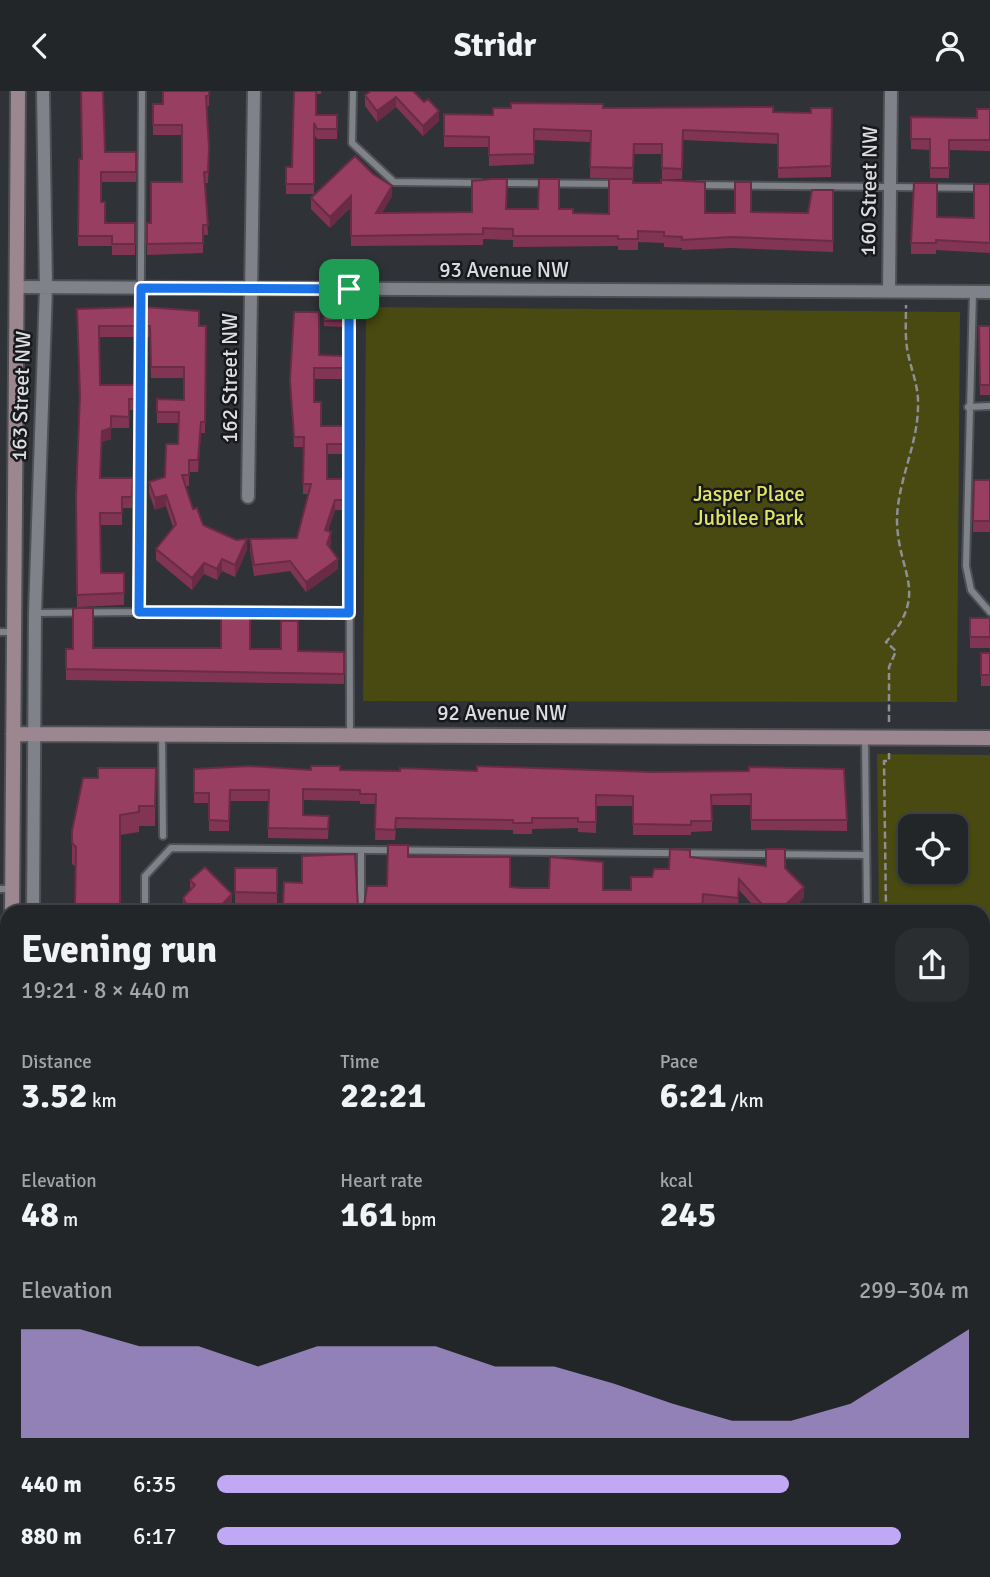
<!DOCTYPE html>
<meta charset="utf-8">
<style>
:root{--surface:#232628;--page:#2b2e30;--text:#f1f3f6;--muted:#a3a5a8;--line:#404345;--accent:#c0a8f4}
body{margin:0;font-family:Signika,sans-serif;background:var(--page);color:var(--text);height:100vh;display:flex;flex-direction:column;font-size:26px;white-space:nowrap}
*{box-sizing:border-box;margin:0}
p{font-size:23px;color:var(--muted)}
.icon{flex:none;width:38px;height:38px;fill:none;stroke:currentColor;stroke-width:2;stroke-linecap:round;stroke-linejoin:round}
.map{position:relative;flex:1;overflow:hidden}
.details{position:absolute;left:0px;top:814px;width:990px;height:674px;display:flex;flex-direction:column;background:var(--surface);border-radius:21px 21px 0 0;box-shadow:0 2px 5px #0004,0 0 0 2px var(--line)}
.details>*{flex:none}
.tools{position:absolute;left:898px;top:723px;display:grid;gap:14px}
.tools a{display:grid;place-items:center;width:70px;height:70px;border-radius:14px;background:var(--surface);box-shadow:0 2px 5px #0004,0 0 0 2px var(--line);font-size:35px}
.pin{position:absolute;display:grid;place-items:center;width:60px;height:60px;color:#fff;margin:-30px;border-radius:14px;box-shadow:0 4px 10px #0006}
.round{display:grid;place-items:center;flex:none;width:74px;height:74px;border-radius:21px;background:var(--page)}
.head{display:flex;align-items:center;justify-content:space-between;height:119px;padding:0 21px}
h1{font-size:38px;font-weight:700;line-height:52px}
.stats{display:grid;grid-template-columns:repeat(3,1fr);gap:10px;height:119px;padding:7px 21px}
.stats div{display:grid;align-content:center}
.stats b{font-size:35px;font-weight:700}
.stats small{font-size:19px;font-weight:400}
.stats p{font-size:19px}
.chart{height:196px;padding:14px 21px}
.chart p{display:flex;justify-content:space-between}
.chart svg{width:100%;height:126px;margin-top:7px;fill:var(--accent);opacity:.7}
ul{padding:0 21px;list-style:none;font-size:23px}
li{display:grid;grid-template-columns:112px 84px 1fr;align-items:center;height:52px}
li i{height:18px;border-radius:9px;background:var(--accent)}
header{display:flex;justify-content:space-between;align-items:center;height:91px;padding:0 21px;background:var(--surface);font-size:32px;font-weight:700}
.map>svg:first-child{display:block}
</style>
<header><svg class="icon" aria-label="back" viewBox="0 0 24 24"><path d="M15 5l-7 7 7 7"/></svg>Stridr<svg class="icon" aria-label="person" viewBox="0 0 24 24"><circle cx="12" cy="8" r="4"/><path d="M4 21q1-7 8-7t8 7"/></svg></header>
<div class="map">
<svg width="990" height="1486" viewBox="0 0 990 1486">
<rect width="100%" height="100%" fill="#2f3236"/>
<path fill="#484a11" fill-rule="evenodd" d="M366,216L960,221L957,611L363,610Z
M877,663L990,664V1190L984,1184V821H879ZM910,735H956V780H910Z"/>
<g fill="none" stroke-linecap="round" stroke-linejoin="round">
<defs>
<path id="lane" d="M353,0L352,52L394,91L481,92
M498,92L617,93
M698,94L990,97
M349,198L350,643
M973,201L966,475L971,499L990,521
M968,316L990,315
M139,521H228
M242,521L349,522
M35,522L139,521L142,0
M0,541H14
M162,644L163,745
M865,648L867,821
M0,798H12
M145,821V785L171,757L866,764
M361,821V759
M0,1188H7
M0,1290H7
M141,1486V1480
M639,1486L645,1480
M981,1486L990,1478"/>
<path id="street" d="M17,196L990,201
M889,200L891,0
M248,406L254,0
M33,821L35,522L46,196L43,0
M984,1218L990,1223
M984,1242L990,1253
M28,1486V1480
M254,1486V1480
M490,1486L496,1480"/>
<path id="secondary" d="M13,643L990,647
M12,821L18,0
M984,1300L990,1291
M984,1324L990,1320
M5,1486L7,1314
M810,1486L815,1480"/>
</defs>
<use href="#lane" stroke="#4e5054" stroke-width="10"/>
<use href="#street" stroke="#4e5054" stroke-width="16"/>
<use href="#secondary" stroke="#4e5054" stroke-width="18"/>
<path stroke="#8d8f93" stroke-width="2.5" stroke-dasharray="7 3.5" stroke-linecap="butt" d="M889,631V576L896,560L886,551C930,501 898,483 897,430C897,391 918,354 918,315C919,294 910,277 907,257C905,243 906,228 906,214
M886,821L884,670H889V662"/>
<use href="#lane" stroke="#7f8288" stroke-width="6"/>
<use href="#street" stroke="#7f8288" stroke-width="12"/>
<use href="#secondary" stroke="#9c8690" stroke-width="14"/>
</g>
<path fill="#823553" d="M209,0V15H207L209,67L208,92H205L208,144H203V162L147,164V132H151L182,91V44H153V13H163Z
M294,0H321V3H316V24H337V48H317L314,43V103H286V76H292Z
M413,0L439,30L423,45L396,16L377,31L365,15V4Z
M603,17L811,22L832,17L831,86L778,87V53L683,49L682,88H662V63H634L633,88L590,87L591,51L534,49V73L489,75V56H444V23L493,24Z
M990,18V60L949,59V87H930V59L911,58V26L977,27Z
M105,61H136V91H101V111L105,132H135V164H112V155H78L79,68Z
M373,83L392,105L382,122L472,121L506,118H559L573,122L609,123L633,92L705,122H808L833,99V161L732,157L682,159V157L664,156V152L638,151V159H618V155L513,156V149L483,148V154L351,155V116L330,137L311,118V107Z
M990,93V162L936,159V163H911V152L937,126L974,127Z
M135,216V246H99L100,294H135L134,319H129V337H111V348L102,351L100,387H133L132,417H122V434H100L101,482H124V514L77,516L76,405L79,310L77,218Z
M146,216L199,235H206L205,342H201L198,381H189V395H186L193,418L203,434L247,459L235,486L222,480L217,489L204,483L192,499L156,469V458L173,436L166,415L155,419L149,402V391L165,386L178,353L179,332H157V308L184,309V287H151L150,246H146Z
M324,216H342V236L324,235Z
M979,235H990V304H980Z
M319,264L343,265V288H314V311L321,335H344V363H327V388H344V419H335L328,440L331,451L330,456L338,478L306,501L290,480L254,485L250,459V448L297,447L309,403H303L304,356H294L290,289Z
M974,389H990V441H973Z
M970,527H990V557H970Z
M93,557L250,558L344,561V593L66,589V558Z
M981,562H990V595H981Z
M156,677L155,735H139V741L120,744L75,814L76,776L72,773V752L98,687Z
M194,678L477,680H749L847,729V740L751,739V714H712V740L691,741V744H633V715H596V742L578,741V737L532,738V743H513V739L396,737L395,749H375L376,713H360V710L303,709V724L329,725L328,748L268,747V710H230L229,740H209V712H194Z
M355,763L358,821H283L284,791L302,792Z
M408,766L510,796L522,797L631,799L652,786L690,766L785,777L804,807L795,816L809,821H759L739,799L738,817L703,814V821H364V815L387,795Z
M235,777H277V813L235,812Z
M190,789L232,815L226,821H184L183,819V807L190,800Z
M990,1367L987,1450L984,1447V1369Z
M946,1480H963L958,1486H951Z"/>
<path fill="#6a2b44" d="M396,6V16L377,31V20Z
M439,20V30L423,45V35Z
M392,95V105L376,132V122Z
M351,105V115L330,137V126Z
M201,331V342L198,381V369Z
M111,337V348L102,351V340Z
M166,404V415L155,419V407Z
M335,409V419L325,449V439Z
M331,441V451L327,464V453Z
M247,448V459L235,486V474Z
M222,468V480L217,489V478Z
M338,468V478L306,501V491Z
M204,472V483L192,499V487Z
M804,796V807L789,821L784,815Z
M232,803V815L226,821H215Z
M990,1436V1447L987,1450V1440Z
M411,1480H423L417,1486H405Z
M596,1480H608L602,1486H592V1484Z
M727,1480H738L732,1486H721Z
M898,1480H909L903,1486H893Z
M954,1480H963L958,1486H954Z"/>
<path fill="#973e61" stroke="#6a2b44" stroke-width="2" d="M81,0H103L105,61H136V81H101V111H105V132H135V153H112V145H78L79,68H82Z
M163,0H209V5H206L209,57L208,81H204L208,134H203V152L147,153V132H151V91H182V34H153V13H163Z
M294,0H316V24H337V38H317L314,32V93H286V76H292Z
M371,0H413L424,11L428,8L439,20L423,35L396,6L377,20L365,4Z
M511,12L603,13V17L773,16V21L811,22V17H832L831,75L778,77V43L683,39L682,78L662,77V53H634L633,77L590,76L591,40L534,38V63L489,64V46L444,45V23L493,24V17H511Z
M977,18H990V49H949V77H930V48H911V26L977,27Z
M355,65L373,83L392,95L376,122L472,121V90L492,88H507L506,118H538L539,88H559V118H573V122L609,123V88H633V92H661V89L705,91V122H735V91H751V121L808,122L812,99H833V150L732,146L682,149V146L664,145V141L638,140V148H618V145H513V138L483,137V143L351,145V105L330,126L311,107Z
M914,92H937V126L974,127V93H990V152L936,149V152H911Z
M135,216V235H99L100,294H135L134,308H129V326L111,325V337L102,340L100,387H133L132,406H122V422H100L101,482H124V502L77,504L76,405L80,304L77,218Z
M146,216L199,220V235H206L205,331H201L198,369H189V384H182L193,418L197,417L203,434L236,449L247,448L235,474L222,468L217,478L204,472L192,487L156,458L176,433L166,404L155,407L149,391L165,386L166,353H178L179,321H157V308L184,309V276H151L150,235H146Z
M324,216H342V230H324Z
M294,221H319V264L343,265V277H314V311H321V335H344V353H327V388H344V409H335L325,439L331,441L327,453L338,468L306,491L290,470L254,474L250,448L297,447L311,393H303L304,346H294L290,289Z
M979,235H990V294H980Z
M974,389H990V430H973Z
M77,517H93V557H221V521H250V558H281V530H298V560L344,561V583L66,578V558H73V518Z
M970,527H990V546H970Z
M981,562H990V584H981Z
M250,675L311,679V675H340V679L400,680V677L477,680V675L651,681L749,680V676L844,678L847,729H751V703L711,704L712,730H691V734L633,733V705L596,704V731H578V727H532V732H513V729L396,727L395,739L375,738L376,703H360V699L303,698V724L329,725L328,738L268,737L269,699H230L229,730L209,729V702H194V678Z
M98,677H156L155,715H139V721L120,724V821H72V817L75,814L76,756L72,752V740L83,687H98Z
M388,754H408V766H510V796L522,797H549L550,766L603,771V799H631V786H652L654,778H669L670,758L690,759V766L766,775V758H785V777L804,796L784,815L804,816L809,821H769L739,788L738,807L703,803L702,820L648,819V821H602L593,820L374,818V815H364L367,795H387Z
M355,763L358,816L283,815L284,791L302,792V765Z
M205,776L232,803L215,821H188V816L183,807L195,794L190,789Z
M235,777H277V802L235,801Z
M824,816H845V821H824Z
M878,816H929V821H877Z
M990,1367V1436L987,1440L984,1437V1369Z
M68,1480H90V1486H68Z
M161,1480H211V1486H161Z
M292,1480H411L405,1486H292Z
M533,1480H596L592,1484L594,1486H528Z
M639,1480H643L648,1486L653,1480H727L721,1486H633Z
M862,1480H898L893,1486H856Z"/>
<g fill="none" stroke-linecap="round" stroke-linejoin="round">
<defs>
<path id="route" d="M141,197L349,198V522L139,521Z"/>
</defs>
<use href="#route" stroke="#fff" stroke-width="14"/>
<use href="#route" stroke="#1a73e8" stroke-width="9"/>
</g>
<g text-anchor="middle" dominant-baseline="central" stroke-width="5" stroke-linejoin="round" paint-order="stroke">
<g font-size="21" fill="#dcdde0" stroke="#18191c">
<text transform="translate(869 100) rotate(-89)">160 Street NW</text>
<text x="504" y="179">93 Avenue NW</text>
<text transform="translate(230 287) rotate(-90)">162 Street NW</text>
<text transform="translate(21 305) rotate(-88)">163 Street NW</text>
<text x="502" y="622">92 Avenue NW</text>
</g>
<g font-size="21" fill="#e0e661" stroke="#18191c">
<text x="749" y="403">Jasper Place<tspan x="749" dy="24">Jubilee Park</tspan></text>
</g>
</g>
</svg>
<div class="tools">
<a><svg class="icon" aria-label="locate" viewBox="0 0 24 24"><circle cx="12" cy="12" r="6"/><path d="M12 2v4M12 18v4M2 12h4M18 12h4"/></svg></a>
</div>
<div class="pin" style="left:349px;top:198px;background:#1e9e55"><svg class="icon" aria-label="arrive" viewBox="0 0 24 24"><path d="M6 21V4h12l-3 4 3 4H6"/></svg></div>
<section class="details">
<div class="head"><div><h1>Evening run</h1><p>19:21 · 8 × 440 m</p></div><a class="round"><svg class="icon" aria-label="share" viewBox="0 0 24 24"><path d="M12 15V3M7 8l5-5 5 5M5 13v7h14v-7"/></svg></a></div>
<div class="stats">
<div><p>Distance</p><b>3.52<small> km</small></b></div>
<div><p>Time</p><b>22:21</b></div>
<div><p>Pace</p><b>6:21<small> /km</small></b></div>
</div>
<div class="stats">
<div><p>Elevation</p><b>48<small> m</small></b></div>
<div><p>Heart rate</p><b>161<small> bpm</small></b></div>
<div><p>kcal</p><b>245</b></div>
</div>
<div class="chart"><p><span>Elevation</span>299–304 m</p>
<svg viewBox="0 0 160 44" preserveAspectRatio="none"><path d="M0 44V6L10 6L20 12L30 12L40 19L50 12L60 12L70 12L80 19L90 19L100 25L110 32L120 38L130 38L140 32L150 19L160 6V44z"/></svg>
</div>
<ul>
<li><b>440 m</b>6:35<i style="width:76%"></i></li>
<li><b>880 m</b>6:17<i style="width:91%"></i></li>
</ul>
</section>
</div>
